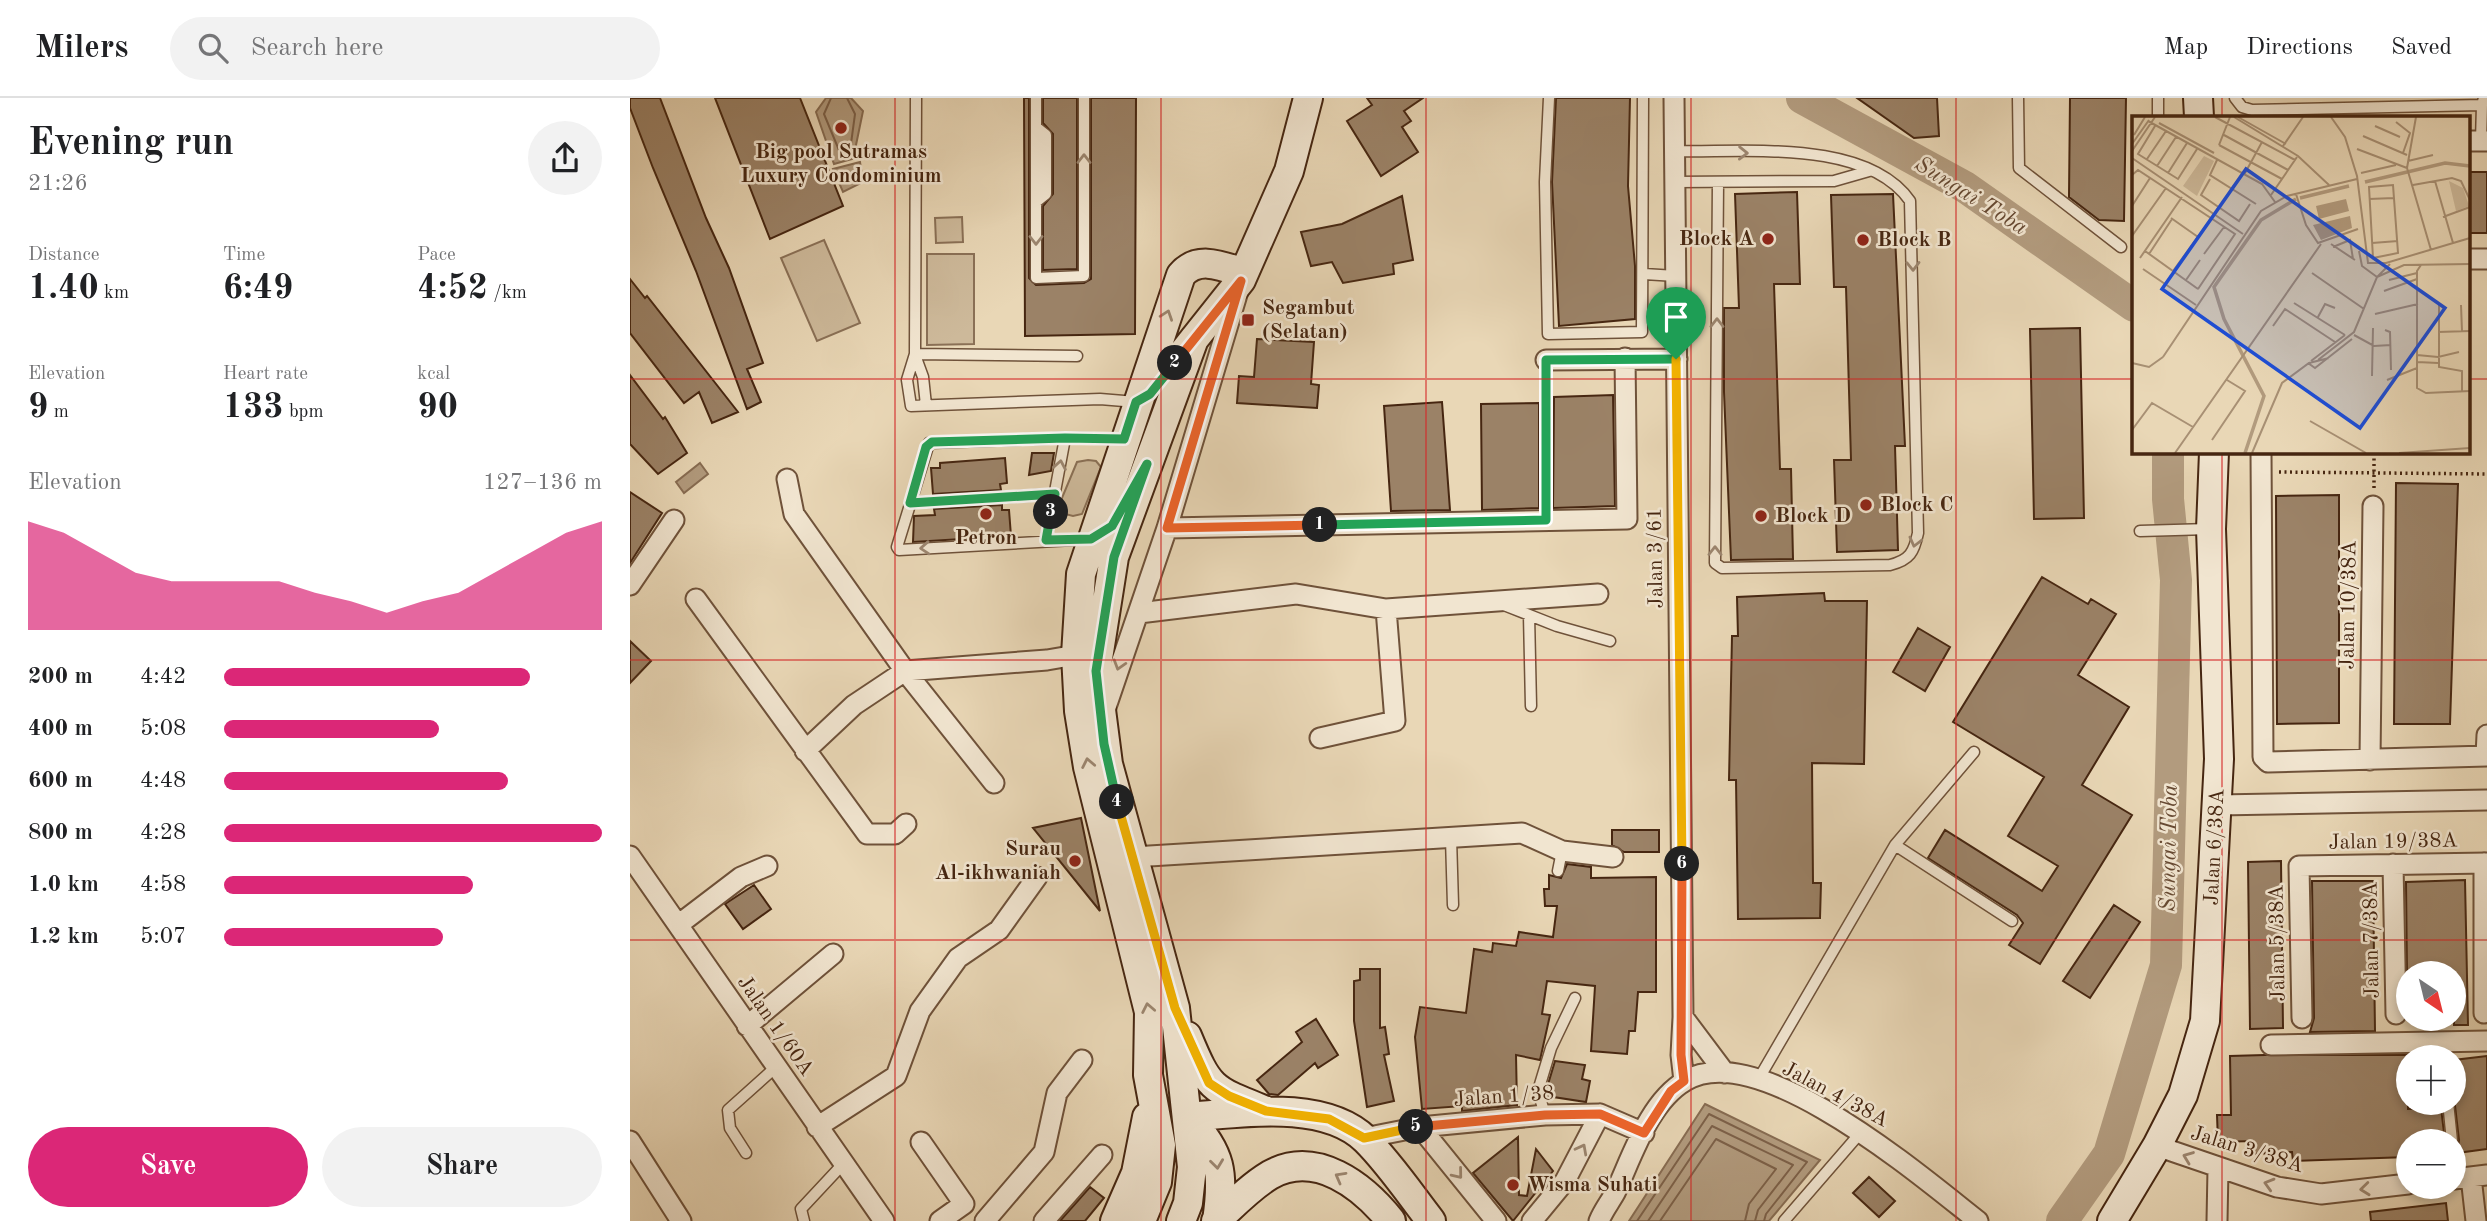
<!DOCTYPE html>
<meta charset="utf-8">
<style>
:root{--surface:#fff;--page:#f2f2f2;--text:#202124;--muted:#757577;--line:#e0e0e0;--accent:#db2777}
body{margin:0;font-family:"Old Standard TT",serif;background:var(--page);color:var(--text);height:100vh;display:flex;flex-direction:column;font-size:26px;white-space:nowrap}
*{box-sizing:border-box;margin:0}
p{font-size:23px;color:var(--muted)}
.icon{flex:none;width:38px;height:38px;fill:none;stroke:currentColor;stroke-width:2;stroke-linecap:round;stroke-linejoin:round}
.map{position:relative;flex:1;overflow:hidden}
.details{display:flex;flex-direction:column;background:var(--surface);width:630px}
.details>*{flex:none}
.needle{width:46px;rotate:145deg}
.fabs{position:absolute;left:1766px;top:863px;display:grid;gap:14px}
.fabs a{display:grid;place-items:center;width:70px;height:70px;border-radius:50%;background:var(--surface);box-shadow:0 4px 10px #0003;font-size:35px}
.pin{position:absolute;display:grid;place-items:center;width:60px;height:60px;color:#fff;margin:-72px -30px;border-radius:50% 50% 50% 0;rotate:-45deg;box-shadow:0 0 7px #0007}
.pin .icon{rotate:45deg}
.km{position:absolute;width:35px;height:35px;margin:-18px;border-radius:50%;background:#222;color:#fff;font-size:19px;line-height:35px;text-align:center}
.round{display:grid;place-items:center;flex:none;width:74px;height:74px;border-radius:37px;background:var(--page)}
.headline{display:flex;align-items:center;justify-content:space-between;height:119px;padding:0 28px}
h1{font-size:38px;font-weight:700;line-height:52px}
.stats{display:grid;grid-template-columns:repeat(3,1fr);gap:10px;height:119px;padding:7px 28px}
.stats div{display:grid;align-content:center}
.stats b{font-size:35px;font-weight:700}
.stats small{font-size:19px;font-weight:400}
.stats p{font-size:19px}
.chart{height:196px;padding:14px 28px}
.chart p{display:flex;justify-content:space-between}
.chart svg{width:100%;height:126px;margin-top:7px;fill:var(--accent);opacity:.7}
.button{display:flex;gap:14px;margin-top:auto;padding:14px 28px}
.button a{flex:1;height:80px;border-radius:42px;background:var(--accent);color:#fff;font-size:28px;font-weight:700;line-height:80px;text-align:center}
.button a+a{background:var(--page);color:var(--text)}
ul{padding:0 28px;list-style:none;font-size:23px}
li{display:grid;grid-template-columns:112px 84px 1fr;align-items:center;height:52px}
li i{height:18px;border-radius:9px;background:var(--accent)}
header{display:flex;align-items:center;gap:42px;box-sizing:border-box;height:98px;padding:0 35px;background:var(--surface);border-bottom:2px solid var(--line)}
header strong{font-size:33px}
nav{display:flex;gap:38px;margin-inline-start:auto;font-size:24px}
.search{width:490px;height:63px;background:var(--page);display:flex;align-items:center;gap:18px;box-sizing:border-box;padding:0 24px;border-radius:38px;color:var(--muted);font-size:26px}
main{display:flex;flex:1;min-height:0}
.map>svg:first-child{display:block}
</style>
<header>
<strong>Milers</strong>
<div class="search"><svg class="icon" aria-label="search" viewBox="0 0 24 24"><circle cx="10" cy="10" r="6"/><path d="M15 15l6 6"/></svg>Search here</div>
<nav><a>Map</a><a>Directions</a><a>Saved</a></nav>
</header>
<main>
<section class="details">
<div class="headline"><div><h1>Evening run</h1><p>21:26</p></div><a class="round"><svg class="icon" aria-label="share" viewBox="0 0 24 24"><path d="M12 15V3M7 8l5-5 5 5M5 13v7h14v-7"/></svg></a></div>
<div class="stats">
<div><p>Distance</p><b>1.40<small> km</small></b></div>
<div><p>Time</p><b>6:49</b></div>
<div><p>Pace</p><b>4:52<small> /km</small></b></div>
</div>
<div class="stats">
<div><p>Elevation</p><b>9<small> m</small></b></div>
<div><p>Heart rate</p><b>133<small> bpm</small></b></div>
<div><p>kcal</p><b>90</b></div>
</div>
<div class="chart"><p><span>Elevation</span>127–136 m</p>
<svg viewBox="0 0 160 44" preserveAspectRatio="none"><path d="M0 44V6L10 10L20 17L30 24L40 27L50 27L60 27L70 27L80 31L90 34L100 38L110 34L120 31L130 24L140 17L150 10L160 6V44z"/></svg>
</div>
<ul>
<li><b>200 m</b>4:42<i style="width:81%"></i></li>
<li><b>400 m</b>5:08<i style="width:57%"></i></li>
<li><b>600 m</b>4:48<i style="width:75%"></i></li>
<li><b>800 m</b>4:28<i style="width:100%"></i></li>
<li><b>1.0 km</b>4:58<i style="width:66%"></i></li>
<li><b>1.2 km</b>5:07<i style="width:58%"></i></li>
</ul>
<div class="button"><a>Save</a><a>Share</a></div>
</section>
<div class="map">
<svg width="1857" height="1123" viewBox="0 0 1857 1123">
<rect width="100%" height="100%" fill="#e9d7b6"/>
<filter id="stains"><feTurbulence type="fractalNoise" baseFrequency=".00286" numOctaves="4"/><feColorMatrix values="0 0 0 0 .2 0 0 0 0 .09 0 0 0 0 .02 0 0 0 .5 -.17"/></filter>
<radialGradient id="worn" r=".72"><stop offset=".6" stop-color="#630" stop-opacity="0"/><stop offset="1" stop-color="#630" stop-opacity=".3"/></radialGradient>
<path fill="#cdb99a" stroke="#8a7056" stroke-width="2" d="M332,119L333,144L306,145L305,120Z
M194,142L230,225L187,243L151,160Z
M297,156H344V246L297,247Z
M458,362L466,363L471,369L452,416L443,418L431,415L429,407L447,364Z"/>
<path fill="#b29b7e" stroke="#876c52" stroke-width="2" d="M196,0H221L233,13L226,47L229,59L204,66L186,14Z
M230,64L233,84L213,94L203,71Z
M70,365L78,376L54,395L46,384Z
M1075,1006L1190,1062L1139,1123H999Z"/>
<g fill="none" stroke-linecap="round" stroke-linejoin="round">
<path stroke="#7c6048" stroke-width="2" d="M201,0L194,16L211,57L220,53L225,16L217,0
M1007,1123L1079,1016L1177,1064L1136,1116L1134,1123
M1018,1123L1082,1028L1163,1067L1128,1112L1125,1123
M1030,1123L1086,1041L1146,1071L1119,1106L1115,1123"/>
<path stroke="#b29b7e" stroke-width="32" d="M1172,0L1335,89L1504,208
M1432,1123L1479,1056L1536,867L1546,482L1538,401V354"/>
</g>
<path fill="#9b8267" stroke="#462611" stroke-width="2" d="M0,0H30L76,120L99,170L133,265L117,271L131,304L117,311L66,173L23,70L0,10Z
M85,0H170L213,108L140,141Z
M394,0H399V180L406,187L454,185L461,181V0H506L505,236L395,238Z
M413,0H447V171L413,172V108L423,96V36L413,25Z
M737,0H793L774,13L781,23L772,29L788,54L751,78L717,23L742,7Z
M926,0H1000L998,88L1005,168V221L929,228L922,84Z
M1227,0H1307L1309,38L1284,40Z
M1440,0H1496L1494,123L1469,122L1439,99Z
M1838,74H1857V135H1838Z
M1167,94L1170,186H1144L1150,371H1161L1163,461L1101,462L1094,294V210H1109L1105,96Z
M1263,96L1275,348H1265L1268,452L1207,454L1204,362H1221L1216,189H1204L1201,97Z
M772,98L783,162L763,166L764,176L713,185L702,164L681,168L671,134L712,126Z
M0,181L15,200L17,198L108,314L82,325L69,294L54,305L0,235Z
M1450,230L1454,420L1404,421L1400,231Z
M627,241L684,244L681,286L689,287L687,310L607,305L609,278L624,279Z
M0,277L33,321L35,319L57,355L28,376L0,346Z
M983,297L985,408L923,410L924,299Z
M812,304L820,412L761,413L754,308Z
M909,305V410L852,412L851,306Z
M402,355H424L421,373L399,377Z
M375,360L377,385L370,386L371,392L303,396L301,370H310V365Z
M1766,385L1828,386L1820,626H1764Z
M0,394L32,415L0,465Z
M1709,397V625L1647,626L1646,398Z
M372,407V412H379L381,438L283,444L284,418L305,417L304,411Z
M1412,479L1458,506L1461,501L1486,516L1448,577L1499,609L1452,687L1502,717L1410,866L1379,847L1393,825L1387,817L1298,760L1315,732L1412,793L1428,768L1378,738L1414,679L1323,624Z
M1194,495L1195,503H1237L1234,666L1182,665L1183,785H1191L1190,820L1108,821L1106,682H1099L1102,538H1108L1107,499Z
M1288,530L1320,549L1295,593L1263,574Z
M0,543L21,563L0,585Z
M451,720L470,813L403,730Z
M982,732H1029V754H994L982,747Z
M1651,763L1653,930L1620,931L1618,764Z
M937,766L961,769V780L1026,779V894H1008L1005,933H999L997,956L961,953L965,888L917,883L912,916L920,917L910,962L886,957L887,1007L832,1013V1008L792,1011L785,939L790,909L836,915L844,851L862,854L863,845L886,848L889,834L923,839L927,808H915L914,791H919V777L931,780Z
M1835,782L1838,927H1824V875H1777L1776,784Z
M1682,783H1743L1745,933L1680,934L1684,920Z
M124,787L141,811L113,831L95,806Z
M1484,807L1510,824L1460,900L1433,883Z
M730,871H750V930L755,929L759,956L754,957L764,1003L737,1009L724,923V883L730,882Z
M686,921L708,957L688,970L685,965L648,997L639,996L627,982L672,944L666,934Z
M1635,957H1778V1011L1811,1010L1815,1043H1778V1059L1663,1063L1662,1054L1623,1056V1043L1588,1044L1587,1017H1601L1600,958Z
M1857,958V1051L1827,1055L1829,1042L1824,999V962Z
M925,963L955,967L952,981L960,983L956,1004L917,998L916,993Z
M888,1039L889,1097L897,1098L906,1051L923,1073L883,1123L843,1075Z
M1239,1079L1265,1103L1249,1119L1223,1095Z
M460,1089L474,1100L455,1123H430Z
M1816,1105L1818,1123H1741L1740,1114Z"/>
<g fill="none" stroke-linecap="round" stroke-linejoin="round">
<defs>
<path id="lane" d="M286,0L285,256L447,258
M406,0V180L454,178V0
M919,0L915,84L918,236L1012,234L1013,0
M1388,0L1389,70L1491,149
M1528,0V19
M1605,0L1612,9L1622,12L1852,7L1854,0
M1851,43L1852,7
M1044,53C1113,55 1236,40 1280,103L1288,435C1284,454 1280,462 1260,467L1092,470L1085,465L1088,84
M1045,84L1204,83L1239,73
M406,104L416,96V37L406,29
M1014,176L1046,178
M285,256L277,282L281,308L470,301L506,304
M285,257L293,279L296,307
M280,405L425,396
M916,422V262
M1510,433L1579,431
M461,441L269,452L267,449L299,345L435,340L493,341
M416,442L435,340
M874,507L927,528L980,543
M899,517L901,608
M821,740L823,807
M1265,747L1382,823
M928,773L932,753
M1128,982L1265,747L1344,654
M1818,1004L1822,1043
M915,1017L908,993L921,950L945,900
M116,1055L100,1030L98,1012L146,969
M174,1123L171,1111L213,1066
M1154,1123L1232,1033"/>
<path id="street" d="M1044,0L1053,919L1051,957L1054,983
M1838,43H1857
M1838,161H1857
M916,262L1047,261
M1631,354L1633,659L1638,664L1857,658
M157,381L164,416L275,573L364,685
M537,430L997,421L995,260
M0,487L44,422
M66,501L237,736H265L276,726
M509,515L666,496L756,511L968,496
M475,612L537,430L609,190
M690,640L765,623L756,511
M175,653L224,607L275,573L417,562L446,557
M1856,658L1857,637
M1740,662L1743,408
M1588,707L1857,702
M0,758L254,1123
M503,759L892,735L932,753L983,759
M1763,766L1766,916
M48,827L111,779L137,768
M1854,915V765
M1053,919L1095,975
M1672,920L1669,768L1857,765
M117,928L203,856
M1641,947L1857,943
M187,1029L266,978L290,913L328,860L369,832L407,779
M790,1029L866,1123
M734,1040L790,1029L915,1017L970,1016L1014,1035
M0,1043L51,1123
M291,1044L334,1106L310,1123
M1527,1048L1647,1089L1691,1096L1778,1086
M1841,1079L1846,1123
M1824,1081L1857,1077
M355,1123L414,1054L427,995L452,962
M414,1123L472,1057
M902,1123L935,1083L970,1016
M969,1123C973,1113 980,1104 985,1095C1002,1059 1019,1004 1055,983C1128,938 1293,1080 1348,1123
M1587,1123L1588,1071"/>
<path id="secondary" d="M1568,0L1569,19
M553,255L611,182L659,73L678,0
M557,938C579,991 581,991 634,1012
M558,1019C611,1015 694,1001 736,1042C760,1066 780,1096 801,1123
M558,1019C592,1055 594,1075 587,1123
M485,1123L506,1075L517,1019
M511,1123L527,1084L531,1047L518,977L519,914L458,669L449,613L446,557L451,476L551,177C568,157 592,168 614,175
M551,1123L558,1105L562,1069L545,910L478,666L466,573L484,459L564,241
M586,1123C603,1107 620,1089 640,1077C686,1051 733,1088 761,1123
M1482,1123L1527,1048L1553,997L1575,923L1589,661L1581,431L1584,354"/>
</defs>
<use href="#lane" stroke="#6f523a" stroke-width="13"/>
<use href="#street" stroke="#6f523a" stroke-width="23"/>
<use href="#secondary" stroke="#462611" stroke-width="32"/>
<path stroke="#462611" stroke-width="3.5" stroke-dasharray="2 3.5" stroke-linecap="butt" d="M1649,374L1857,376
M1744,390V354"/>
<use href="#lane" stroke="#f1e5d0" stroke-width="10"/>
<use href="#street" stroke="#f1e5d0" stroke-width="19"/>
<use href="#secondary" stroke="#f1e5d0" stroke-width="28"/>
</g>
<defs><path id="oneway-chevron" d="M-2-3.5L2.5 0L-2 3.5" fill="none" stroke-width="1.6" stroke-linecap="round" stroke-linejoin="round" transform="scale(1.75)"/></defs>
<g stroke="#9c8670">
<use href="#oneway-chevron" transform="translate(1113 55) rotate(1)"/>
<use href="#oneway-chevron" transform="translate(454 61) rotate(-90)"/>
<use href="#oneway-chevron" transform="translate(406 142) rotate(90)"/>
<use href="#oneway-chevron" transform="translate(1283 168) rotate(89)"/>
<use href="#oneway-chevron" transform="translate(537 217) rotate(-71)"/>
<use href="#oneway-chevron" transform="translate(1087 225) rotate(-90)"/>
<use href="#oneway-chevron" transform="translate(430 367) rotate(-80)"/>
<use href="#oneway-chevron" transform="translate(1285 444) rotate(104)"/>
<use href="#oneway-chevron" transform="translate(295 450) rotate(176)"/>
<use href="#oneway-chevron" transform="translate(1085 453) rotate(-90)"/>
<use href="#oneway-chevron" transform="translate(489 567) rotate(107)"/>
<use href="#oneway-chevron" transform="translate(458 665) rotate(-101)"/>
<use href="#oneway-chevron" transform="translate(518 910) rotate(-101)"/>
<use href="#oneway-chevron" transform="translate(952 1051) rotate(-62)"/>
<use href="#oneway-chevron" transform="translate(1558 1059) rotate(-159)"/>
<use href="#oneway-chevron" transform="translate(587 1066) rotate(83)"/>
<use href="#oneway-chevron" transform="translate(828 1076) rotate(51)"/>
<use href="#oneway-chevron" transform="translate(710 1079) rotate(-151)"/>
<use href="#oneway-chevron" transform="translate(1639 1086) rotate(-164)"/>
<use href="#oneway-chevron" transform="translate(1735 1091) rotate(174)"/>
</g>
<g fill="none" stroke-linecap="round" stroke-linejoin="round">
<defs>
<path id="split-1" d="M690,427L916,422V262L1046,261"/>
<path id="split-2" d="M545,265L611,183L537,430L690,427"/>
<path id="split-3" d="M421,414L425,396L280,405L296,349L302,344L435,340L494,341L506,304L520,296L545,265"/>
<path id="split-4" d="M421,414L416,442L461,441L482,428L517,366L484,459L466,573L474,646L487,704"/>
<path id="split-5" d="M487,704L545,910L579,985L599,998L636,1013L699,1021L734,1040L786,1029"/>
<path id="split-6" d="M786,1029L915,1017L970,1016L1014,1035L1041,993L1054,983L1051,957L1052,766"/>
<path id="split-7" d="M1046,261L1052,766"/>
</defs>
<use href="#split-1" stroke="#fff" stroke-width="14"/>
<use href="#split-2" stroke="#fff" stroke-width="14"/>
<use href="#split-3" stroke="#fff" stroke-width="14"/>
<use href="#split-4" stroke="#fff" stroke-width="14"/>
<use href="#split-5" stroke="#fff" stroke-width="14"/>
<use href="#split-6" stroke="#fff" stroke-width="14"/>
<use href="#split-7" stroke="#fff" stroke-width="14"/>
<use href="#split-1" stroke="#22a559" stroke-width="9"/>
<use href="#split-2" stroke="#f0652b" stroke-width="9"/>
<use href="#split-3" stroke="#22a559" stroke-width="9"/>
<use href="#split-4" stroke="#22a559" stroke-width="9"/>
<use href="#split-5" stroke="#f5b400" stroke-width="9"/>
<use href="#split-6" stroke="#f0652b" stroke-width="9"/>
<use href="#split-7" stroke="#f5b400" stroke-width="9"/>
</g>
<path fill="none" stroke="#d62828" stroke-width="2" stroke-opacity="0.55" d="M265,0V1123M531,0V1123M796,0V1123M1061,0V1123M1326,0V1123M1592,0V19M0,281H1504M1838,281H1857M1592,354V1123M0,562H1857M0,842H1857"/>
<g fill="#8f2418" stroke="#f1e5d0" stroke-width="2.5">
<circle cx="211" cy="30" r="7"/>
<circle cx="1138" cy="141" r="7"/>
<circle cx="1233" cy="142" r="7"/>
<rect x="611" y="215" width="14" height="14" rx="3.5"/>
<circle cx="1236" cy="407" r="7"/>
<circle cx="356" cy="416" r="7"/>
<circle cx="1131" cy="418" r="7"/>
<circle cx="445" cy="763" r="7"/>
<circle cx="883" cy="1087" r="7"/>
</g>
<g text-anchor="middle" dominant-baseline="central" stroke-width="5" stroke-linejoin="round" paint-order="stroke">
<g font-size="21" font-weight="bold" fill="#462611" stroke="#f1e5d0" text-anchor="start">
<text x="211" y="54" text-anchor="middle">Big pool Sutramas<tspan x="211" dy="24">Luxury Condominium</tspan></text>
<text x="1124" y="141" text-anchor="end">Block A</text>
<text x="1247" y="142">Block B</text>
<text x="632" y="210">Segambut<tspan x="632" dy="24">(Selatan)</tspan></text>
<text x="1250" y="407">Block C</text>
<text x="1145" y="418">Block D</text>
<text x="356" y="440" text-anchor="middle">Petron</text>
<text x="431" y="751" text-anchor="end">Surau<tspan x="431" dy="24">Al-ikhwaniah</tspan></text>
<text x="897" y="1087">Wisma Suhati</text>
</g>
<g font-size="21" fill="#462611" stroke="#f1e5d0">
<text transform="translate(1026 460) rotate(-91)">Jalan 3/61</text>
<text transform="translate(1719 507) rotate(-89)">Jalan 10/38A</text>
<text transform="translate(1763 744) rotate(-1)">Jalan 19/38A</text>
<text transform="translate(1585 749) rotate(-87)">Jalan 6/38A</text>
<text transform="translate(1742 842) rotate(-91)">Jalan 7/38A</text>
<text transform="translate(1648 845) rotate(-91)">Jalan 5/38A</text>
<text transform="translate(145 928) rotate(55)">Jalan 1/60A</text>
<text transform="translate(1205 997) rotate(28)">Jalan 4/38A</text>
<text transform="translate(874 999) rotate(-4)">Jalan 1/38</text>
<text transform="translate(1617 1052) rotate(17)">Jalan 3/38A</text>
</g>
<g font-size="23" font-style="italic" fill="#664932" stroke="#f1e5d0">
<text transform="translate(1341 98) rotate(32)">Sungai Toba</text>
<text transform="translate(1539 750) rotate(-89)">Sungai Toba</text>
</g>
</g>
<g transform="translate(1502 18)">
<rect width="338" height="338" fill="#e9d7b6"/>
<path d="M72,40L82,45L65,80L51,70ZM317,65L331,72L337,90L324,95Z" fill="#cdb99a"/>
<path d="M214,83L217,95L187,103L184,90ZM218,100L220,112L189,124L181,109Z" fill="#b29b7e"/>
<path fill="none" stroke="#b29b7e" stroke-width="3.5" d="M233,66L313,47L338,50M168,82L217,70M113,337L132,280L92,203L82,171L129,104L164,83"/>
<path fill="none" stroke="#a89074" stroke-width="2" d="M83,1L163,44M102,1L166,40L197,69M106,1L154,28M199,1L213,21L225,60L236,147H254L338,122M284,1L275,52L299,134M16,5L130,68L143,86M264,6L278,17L271,37M27,7L82,37M23,10L6,38L46,63L65,33M243,10L268,21M2,19L13,1M92,19L156,54M231,20L275,39M0,28L17,4M87,29L150,63M87,29L98,1M151,30L171,1M225,33L275,52M0,35L23,1M0,42L111,118M15,43L34,15M85,44L78,59L124,88M276,45L301,39M25,50L44,21M36,57L55,27M229,57L264,49M0,59L6,54L103,118L66,173M112,59L130,26M78,63L69,79L107,105L118,88M303,65L321,127M261,69L266,137L241,142L237,71ZM281,69L320,62L329,65L338,84M164,78L174,109L186,127L226,113M139,79L165,41M237,83L262,82M0,90L18,62M311,101L338,91M39,102L66,121M0,120L34,72M240,127L266,125M199,128L223,144M201,131L218,124L221,143M13,135L66,173M227,135L230,150L245,161M17,138L40,103M72,138L92,111M8,142L50,81M289,149L285,155V272L294,277L338,275M11,153L64,189M41,155L79,103M180,157L232,193M245,161L272,149L338,148M54,164L68,144M257,164L285,157M252,175L285,163M162,187L213,219M307,188V251L330,255V275M329,189L330,215M243,198L286,188M186,201L193,188L203,192M141,210L153,193L203,226M253,214L258,216L259,254M306,216L338,215M222,219L242,230L259,229M285,239L306,241L327,236M31,241L129,95L155,80L225,63M186,244L222,216L245,161L258,148M179,245L213,219M285,246L306,247M0,247L17,251L31,241M176,247L183,252L220,223M240,260L241,212M255,264L285,252M178,305L234,337M0,314L20,287L61,311M80,324L113,275L95,264M43,337L189,128M120,337L150,267L177,247L197,242M267,337L338,332"/>
<path fill="#1d4ed8" fill-opacity="0.15" stroke="#1d4ed8" stroke-width="3.5" d="M114,53L313,192L228,312L30,173Z"/>
<rect width="338" height="338" fill="none" stroke="#462611" stroke-width="3.5"/>
</g>
<rect width="100%" height="100%" filter="url(#stains)"/>
<rect width="100%" height="100%" fill="url(#worn)"/>
</svg>
<div class="fabs">
<a><svg class="needle" viewBox="-14 -14 28 28"><path d="M0-13l5 13h-10z" fill="#e53935"/><path d="M0 13l5-13h-10z" fill="#757577"/></svg></a>
<a>+</a>
<a>−</a>
</div>
<div class="pin" style="left:1046px;top:261px;background:#1e9e55"><svg class="icon" aria-label="arrive" viewBox="0 0 24 24"><path d="M6 21V4h12l-3 4 3 4H6"/></svg></div>
<b class="km" style="left:690px;top:427px">1</b>
<b class="km" style="left:545px;top:265px">2</b>
<b class="km" style="left:421px;top:414px">3</b>
<b class="km" style="left:487px;top:704px">4</b>
<b class="km" style="left:786px;top:1029px">5</b>
<b class="km" style="left:1052px;top:766px">6</b>
</div>
</main>
